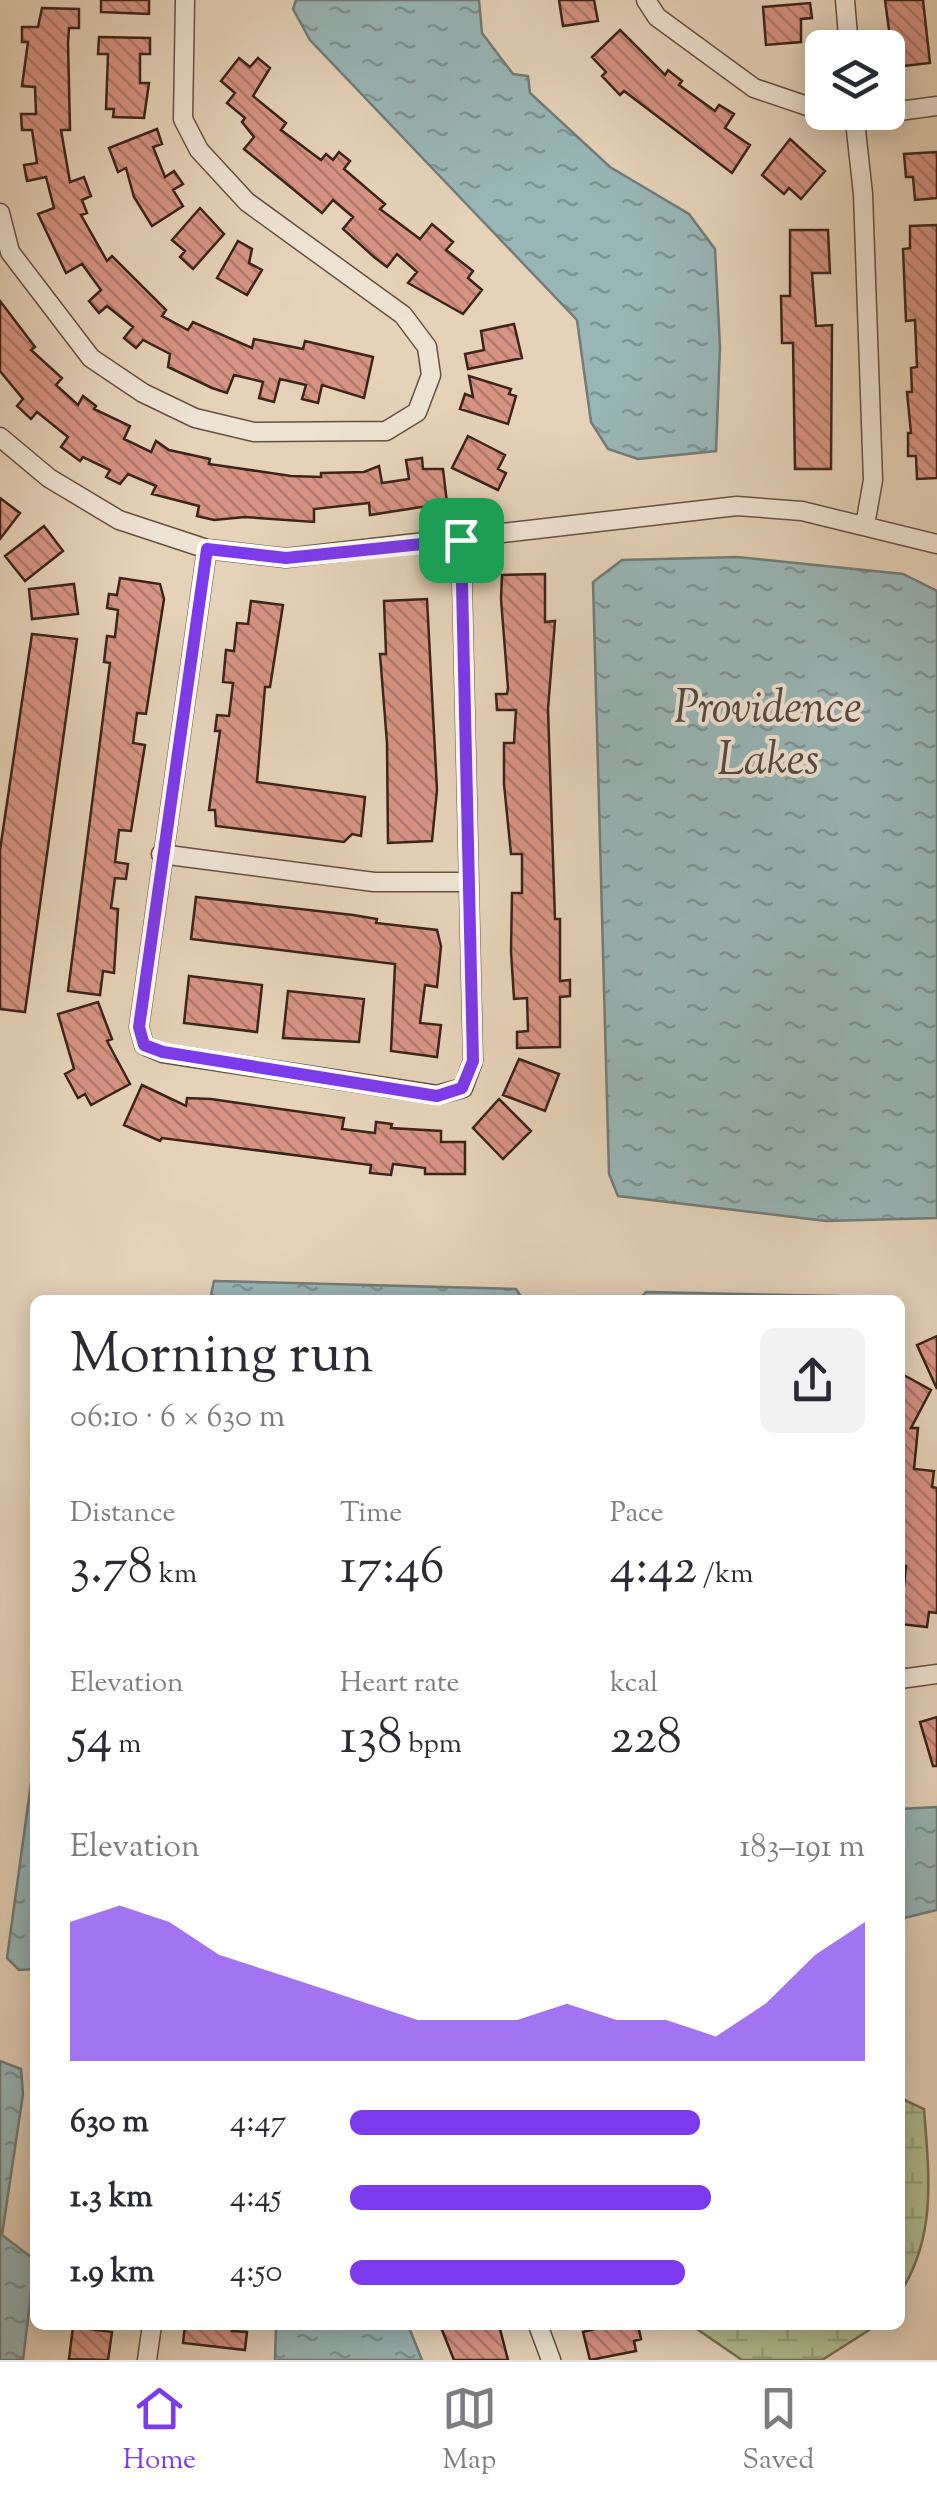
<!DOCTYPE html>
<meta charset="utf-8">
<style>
:root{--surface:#fff;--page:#f2f2f3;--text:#2b2b33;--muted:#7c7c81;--line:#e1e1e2;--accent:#7c3aed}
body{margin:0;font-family:"Sorts Mill Goudy",serif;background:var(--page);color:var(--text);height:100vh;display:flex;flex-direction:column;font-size:38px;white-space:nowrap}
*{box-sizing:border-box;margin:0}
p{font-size:32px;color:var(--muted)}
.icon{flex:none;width:55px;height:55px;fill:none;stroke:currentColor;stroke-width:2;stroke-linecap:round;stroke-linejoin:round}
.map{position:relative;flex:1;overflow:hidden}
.sheet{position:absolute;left:30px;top:1295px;width:875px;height:1035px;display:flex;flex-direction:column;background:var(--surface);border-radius:15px;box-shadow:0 5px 25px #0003}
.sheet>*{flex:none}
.tools{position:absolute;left:805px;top:30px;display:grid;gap:20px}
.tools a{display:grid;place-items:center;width:100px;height:100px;border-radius:15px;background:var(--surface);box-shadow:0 5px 25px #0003;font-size:50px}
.pin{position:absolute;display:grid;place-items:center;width:85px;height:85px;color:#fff;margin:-42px;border-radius:20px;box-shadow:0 5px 15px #0006}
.round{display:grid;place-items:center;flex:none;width:105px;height:105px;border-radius:15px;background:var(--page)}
.summary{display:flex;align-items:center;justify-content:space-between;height:170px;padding:0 40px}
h1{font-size:55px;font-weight:600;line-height:75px}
.figures{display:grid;grid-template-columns:repeat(3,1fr);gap:15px;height:170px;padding:10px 40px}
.figures div{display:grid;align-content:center}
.figures b{font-size:50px;font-weight:600}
.figures small{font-size:28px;font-weight:400}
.figures p{font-size:28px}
.chart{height:280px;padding:20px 40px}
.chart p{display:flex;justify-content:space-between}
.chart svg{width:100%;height:180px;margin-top:10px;fill:var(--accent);opacity:.7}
ul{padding:0 40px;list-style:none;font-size:32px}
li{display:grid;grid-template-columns:160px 120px 1fr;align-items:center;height:75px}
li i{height:25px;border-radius:12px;background:var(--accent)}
.dock{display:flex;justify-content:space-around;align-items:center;height:140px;border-top:2px solid var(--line);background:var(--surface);font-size:28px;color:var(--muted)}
.dock a{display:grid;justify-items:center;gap:5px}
.dock .on{color:var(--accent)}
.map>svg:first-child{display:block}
</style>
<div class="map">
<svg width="937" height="2360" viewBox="0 0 937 2360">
<defs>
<pattern id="wetland-marsh" width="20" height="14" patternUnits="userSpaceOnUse" patternTransform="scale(2.5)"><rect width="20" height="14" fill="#b3bc90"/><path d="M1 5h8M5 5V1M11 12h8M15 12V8" fill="none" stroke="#9ba17c"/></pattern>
<pattern id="water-ripples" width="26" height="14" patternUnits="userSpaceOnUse" patternTransform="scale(2.5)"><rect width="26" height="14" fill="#98b6b7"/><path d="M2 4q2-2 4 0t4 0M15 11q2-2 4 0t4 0" fill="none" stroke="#7d9494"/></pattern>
<pattern id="building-back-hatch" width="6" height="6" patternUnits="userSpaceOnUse" patternTransform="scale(2.5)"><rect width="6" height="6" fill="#d79384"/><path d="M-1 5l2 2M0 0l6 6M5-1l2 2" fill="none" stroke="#b0786b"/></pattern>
</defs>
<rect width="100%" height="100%" fill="#e5d2b9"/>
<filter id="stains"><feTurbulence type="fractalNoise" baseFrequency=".002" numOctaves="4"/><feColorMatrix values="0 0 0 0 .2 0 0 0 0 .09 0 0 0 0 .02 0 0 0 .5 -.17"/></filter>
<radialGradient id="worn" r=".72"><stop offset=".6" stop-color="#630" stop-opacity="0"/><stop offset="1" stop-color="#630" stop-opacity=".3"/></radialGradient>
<path fill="url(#wetland-marsh)" stroke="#787055" stroke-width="2.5" d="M900,2098L924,2109C929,2174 937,2236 900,2293Z
M691,2325H877L822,2360H742Z"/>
<path fill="url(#water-ripples)" stroke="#737c78" stroke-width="2.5" d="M296,0H479L482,33L513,74L528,76L530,93L610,167L689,214L715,249L720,347L716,451L638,459L608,449L591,422L577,320L310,40L293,9Z
M737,557L903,574L937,591V1218L826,1221L618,1196L609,1174L593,582L622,560Z
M214,1281L516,1289L522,1298L231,1300L211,1295Z
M646,1292L839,1296L851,1300H639Z
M35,1754V1969L19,1970L7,1958Z
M937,1807V1910L900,1919V1809Z
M0,2061L21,2069L23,2094L2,2235L35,2260L23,2360H0Z
M276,2325H408L422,2360H275Z"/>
<path fill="url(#building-back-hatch)" stroke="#3c241a" stroke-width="2.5" d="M101,0H149V14L101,12Z
M559,0H594L598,21L563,26Z
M885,0H923L930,63L894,67Z
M810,3L812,18L801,19V42L766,45L763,7Z
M42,8L79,9V28H69L68,43L70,130H61L70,182L84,177L91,196L82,200L87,213L81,215L107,261L112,256L166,310L162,316L188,330L193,322L252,348L254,339L303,349L305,341L373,357L364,398L322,385L318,403L302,399L306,385L280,379L274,402L259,398L263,382L234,375L227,393L212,388L168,367L170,354L143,340L136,348L124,338L133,327L107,306L99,313L89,301L101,290L82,264L66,273L38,214L54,208L46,177L27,181L24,165L37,163L32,130H22L21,114H36L35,87L22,86L28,42H22V27H38Z
M620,30L665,75L668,70L682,81L679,85L715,111L719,105L734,114L725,128L750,145L732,173L624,91L620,95L602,76L606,72L592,57Z
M99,37L150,38V54H140V83H149L144,118L113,117L114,109H106L108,54H98Z
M239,58L250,67L258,58L270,68L253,96L286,123L281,130L321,160L326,154L333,160L339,152L350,161L344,169L385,204L380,209L420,239L432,224L453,242L446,250L473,271L468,278L482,290L463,314L408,283L417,272L397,254L387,267L374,257L343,229L353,217L333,200L322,213L244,149L254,137L242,122L245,118L227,103L235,93L221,81Z
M157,129L162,144L153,147L165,177L174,171L183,184L173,190L183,206L152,226L134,197L126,168L118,172L109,148Z
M790,139L825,171L801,199L789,188L784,194L762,175Z
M937,152V198L915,200L913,177H906L904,154Z
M200,208L224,234L193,269L180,257L185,251L172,240Z
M937,225V478L917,479L916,456H908V433H911L907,392H912L911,368L917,367L915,320L906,321L903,249L910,248V226Z
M790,230H828L830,273H812L816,326L832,325L831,469H795L793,343H782L781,296H790Z
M238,241L252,249L249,263L262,270L247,295L217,278Z
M0,301L35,347L31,350L62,378L56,385L78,405L83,396L96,406L94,409L130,426L124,439L151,452L156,441L169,450L210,459L209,464L291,476L321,477V473L364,472L379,466L382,483L409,479L406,460L422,458L423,469H443L447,503L370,515L369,503L314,509V522L245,517L214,520L197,516L199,506L152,494L156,486L128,474L120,484L106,477L110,470L83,457L80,461L61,447L68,437L37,412L31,419L17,406L23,399L0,371Z
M514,324L522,358L468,369L465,354L484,350L481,331Z
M469,376L511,389L509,394L516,396L508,424L460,409L465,394L473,397Z
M468,436L505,455L498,469L506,473L498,490L452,468Z
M0,498L20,513L0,539Z
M44,526L63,551L25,581L5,556Z
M545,574V622L555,621L548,709L555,919H560V981L570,980V996L560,997V1047L517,1048V1032L528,1031L527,998L514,999L511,951L512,893H522V854H511L504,784V743H514L516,710H497L496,694H507L508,688L501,599L502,575Z
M120,578L160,584L164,599L146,714L137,713L133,743L145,745L131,831L119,830L115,862L128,864L126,879L115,878L111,908L118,909L114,973L103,971L100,995L68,991L110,663L104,662L107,636L115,637L118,610L107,608L109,594L117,595Z
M74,584L78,614L32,619L29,589Z
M427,599L437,790L432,841L388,843L387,743L380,654H386L384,601Z
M251,601L283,605L270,687H265L257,782L365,797L361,836L352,834L344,842L216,826L215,810H209L220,731H215L217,715L229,716L233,683L223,682L226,650L234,651L237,623L248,624Z
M32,634L77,639L25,1012L0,1009V850Z
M196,897L353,915L377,919L376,923L437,930L441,946L437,987L425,985L420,1023L441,1025L437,1057L391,1051L395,964L191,939Z
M189,976L262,985L257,1032L184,1023Z
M288,991L364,999L359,1042L283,1038Z
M98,1002L112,1039L107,1041L130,1084L91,1105L85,1094L78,1098L65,1074L74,1069L58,1014Z
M519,1059L559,1074L545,1111L503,1095Z
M142,1085L186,1106L187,1098L211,1099L344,1118L342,1129L375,1133L376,1122L392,1124L391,1128L441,1131V1142H465V1174H425V1168L393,1164L391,1175L370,1173L371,1165L162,1138L160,1141L124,1125Z
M499,1099L531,1131L503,1159L473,1128Z
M937,1336V1389L917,1345Z
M900,1373L931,1390L911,1428H918L914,1469L934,1471L932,1487L937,1488V1613L929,1612L927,1627L900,1624L906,1566L900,1565Z
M937,1717V1766H933L920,1722Z
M185,2325H232V2331L247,2332L245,2350L183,2343Z
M440,2325H499L508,2360H454Z
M610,2325H638L641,2339L634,2341L636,2351L590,2360L583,2332Z
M73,2327L112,2332L108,2360L69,2359Z"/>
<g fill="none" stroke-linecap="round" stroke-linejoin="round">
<defs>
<path id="minor" d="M646,0L657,17L754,88L822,111
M845,0L849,48
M831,112L855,117L937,106
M854,112L863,194L873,480L865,525
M0,213L10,252L91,358L143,393L195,418L254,432L386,431L417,412L431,375L427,347L403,315L247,202L199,150L183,119L185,0
M0,437L49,478L119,520L207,549L286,558L737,506L802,511L937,544
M207,549L139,1027L144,1045L163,1053L437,1095L463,1088L473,1061L461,539
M161,854L374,882H466
M900,1679L937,1674
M538,2325L551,2360
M147,2360L152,2325"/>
</defs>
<use href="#minor" stroke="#665042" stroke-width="21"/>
<use href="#minor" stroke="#eee2d2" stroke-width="18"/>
</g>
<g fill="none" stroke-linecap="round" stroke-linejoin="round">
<defs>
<path id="route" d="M461,540L473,1061L462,1088L437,1096L163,1052L144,1045L139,1027L207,549L286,558Z"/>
</defs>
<use href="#route" stroke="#fff" stroke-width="20"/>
<use href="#route" stroke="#7c3aed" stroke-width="12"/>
</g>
<g text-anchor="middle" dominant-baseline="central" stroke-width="8" stroke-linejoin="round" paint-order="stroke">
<g font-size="45" font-style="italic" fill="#534841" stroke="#eee2d2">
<text x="768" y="710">Providence<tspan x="768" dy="52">Lakes</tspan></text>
</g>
</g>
<rect width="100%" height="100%" filter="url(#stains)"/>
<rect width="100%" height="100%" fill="url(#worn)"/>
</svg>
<div class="tools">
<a><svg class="icon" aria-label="layers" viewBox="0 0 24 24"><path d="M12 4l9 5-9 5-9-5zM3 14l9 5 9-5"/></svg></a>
</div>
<div class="pin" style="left:461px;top:540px;background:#1e9e55"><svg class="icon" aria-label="arrive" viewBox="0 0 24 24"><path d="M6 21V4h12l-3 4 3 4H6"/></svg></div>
<section class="sheet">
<div class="summary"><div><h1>Morning run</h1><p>06:10 · 6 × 630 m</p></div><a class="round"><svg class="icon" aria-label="share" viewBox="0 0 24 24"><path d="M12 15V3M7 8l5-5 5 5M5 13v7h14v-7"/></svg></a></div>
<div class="figures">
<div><p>Distance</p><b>3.78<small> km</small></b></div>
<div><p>Time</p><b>17:46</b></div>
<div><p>Pace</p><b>4:42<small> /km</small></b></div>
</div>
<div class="figures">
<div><p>Elevation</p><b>54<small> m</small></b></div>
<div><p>Heart rate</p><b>138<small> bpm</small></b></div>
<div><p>kcal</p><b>228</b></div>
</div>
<div class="chart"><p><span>Elevation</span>183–191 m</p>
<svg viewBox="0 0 160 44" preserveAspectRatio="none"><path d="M0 44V10L10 6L20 10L30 18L40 22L50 26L60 30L70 34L80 34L90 34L100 30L110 34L120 34L130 38L140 30L150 18L160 10V44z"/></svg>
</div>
<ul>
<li><b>630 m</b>4:47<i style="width:68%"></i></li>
<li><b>1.3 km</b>4:45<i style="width:70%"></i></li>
<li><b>1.9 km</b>4:50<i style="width:65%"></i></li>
</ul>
</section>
</div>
<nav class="dock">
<a class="on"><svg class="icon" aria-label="home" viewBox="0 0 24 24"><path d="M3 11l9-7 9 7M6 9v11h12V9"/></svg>Home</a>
<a><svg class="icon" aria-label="map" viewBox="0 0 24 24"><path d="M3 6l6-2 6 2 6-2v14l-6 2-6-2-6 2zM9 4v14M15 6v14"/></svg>Map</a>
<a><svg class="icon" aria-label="saved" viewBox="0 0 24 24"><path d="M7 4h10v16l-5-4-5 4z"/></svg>Saved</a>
</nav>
